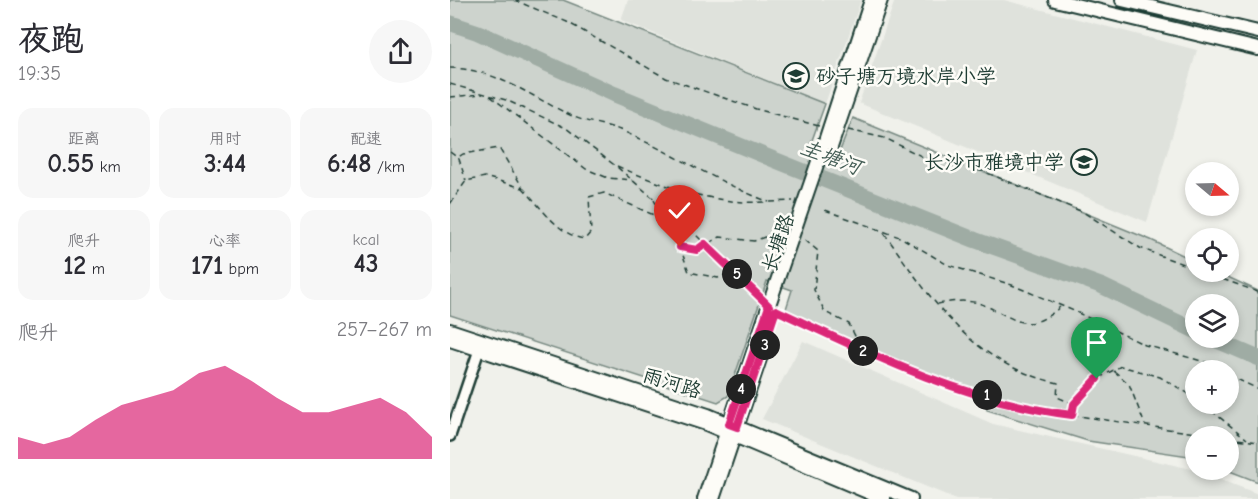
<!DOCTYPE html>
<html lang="zh">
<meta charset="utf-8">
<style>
:root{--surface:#fff;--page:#f7f7f7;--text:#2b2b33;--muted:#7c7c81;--accent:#db2777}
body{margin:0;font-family:"Comic Neue","LXGW WenKai TC",sans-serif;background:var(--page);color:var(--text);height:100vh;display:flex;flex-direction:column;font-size:22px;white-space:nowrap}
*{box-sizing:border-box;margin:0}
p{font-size:20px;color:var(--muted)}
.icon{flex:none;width:33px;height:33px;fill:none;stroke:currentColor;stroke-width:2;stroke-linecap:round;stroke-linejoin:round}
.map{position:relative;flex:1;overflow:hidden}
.drawer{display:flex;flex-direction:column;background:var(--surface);width:450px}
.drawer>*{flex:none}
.needle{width:39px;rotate:109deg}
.tools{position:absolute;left:735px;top:162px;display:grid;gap:12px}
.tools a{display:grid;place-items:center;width:54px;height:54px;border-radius:50%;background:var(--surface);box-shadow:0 3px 9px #0003;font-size:30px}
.pin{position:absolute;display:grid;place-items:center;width:51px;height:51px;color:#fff;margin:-62px -26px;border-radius:50% 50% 50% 0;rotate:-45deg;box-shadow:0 0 6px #0007}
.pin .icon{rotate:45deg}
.km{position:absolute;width:30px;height:30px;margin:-15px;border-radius:50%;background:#222;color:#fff;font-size:16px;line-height:30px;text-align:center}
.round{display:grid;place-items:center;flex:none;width:63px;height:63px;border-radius:32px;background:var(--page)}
.overview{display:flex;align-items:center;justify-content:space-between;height:102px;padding:0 18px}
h1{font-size:33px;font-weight:700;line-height:45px}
.metrics{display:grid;grid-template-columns:repeat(3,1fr);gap:9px;height:102px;padding:6px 18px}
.metrics div{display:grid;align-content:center;border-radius:15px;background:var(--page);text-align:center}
.metrics b{font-size:26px;font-weight:700}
.metrics small{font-size:16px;font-weight:400}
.metrics p{font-size:16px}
.chart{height:168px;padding:12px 18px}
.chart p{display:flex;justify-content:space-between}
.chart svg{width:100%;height:108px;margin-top:6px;fill:var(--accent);opacity:.7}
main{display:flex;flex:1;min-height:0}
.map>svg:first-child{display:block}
</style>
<main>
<section class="drawer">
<div class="overview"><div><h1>夜跑</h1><p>19:35</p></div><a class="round"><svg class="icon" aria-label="share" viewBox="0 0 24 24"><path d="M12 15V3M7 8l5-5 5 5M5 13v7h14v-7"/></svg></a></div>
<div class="metrics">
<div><p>距离</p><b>0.55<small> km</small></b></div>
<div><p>用时</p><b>3:44</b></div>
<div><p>配速</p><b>6:48<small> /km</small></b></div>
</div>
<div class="metrics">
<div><p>爬升</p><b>12<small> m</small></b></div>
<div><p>心率</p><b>171<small> bpm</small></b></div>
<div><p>kcal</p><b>43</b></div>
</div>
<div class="chart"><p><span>爬升</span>257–267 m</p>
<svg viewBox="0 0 160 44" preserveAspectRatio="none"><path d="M0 44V35L10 38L20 35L30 28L40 22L50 19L60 16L70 9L80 6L90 12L100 19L110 25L120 25L130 22L140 19L150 25L160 35V44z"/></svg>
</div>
</section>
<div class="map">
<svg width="808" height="499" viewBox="0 0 808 499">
<rect width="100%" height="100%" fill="#f0f1eb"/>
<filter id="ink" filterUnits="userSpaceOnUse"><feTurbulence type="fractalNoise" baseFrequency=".0167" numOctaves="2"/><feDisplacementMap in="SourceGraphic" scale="12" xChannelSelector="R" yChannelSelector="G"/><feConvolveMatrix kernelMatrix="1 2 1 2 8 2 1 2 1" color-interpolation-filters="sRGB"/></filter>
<g filter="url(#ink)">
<path fill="#dfe2dc" d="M178,0H411L375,104L171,20Z
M445,0H554L747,50L697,222L409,103Z
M353,341L543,424L746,470L808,494V499H506L312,419Z"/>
<path fill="#cdd3cd" stroke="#768880" stroke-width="1.5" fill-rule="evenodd" d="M0,0H113L375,104L361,143L389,153L403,118L701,240L745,261L746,272H767L808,291V482L777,470L778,436H746L745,457L638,441L537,410L530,391L429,356L335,312L342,290L317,281L278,396L268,402L0,315ZM746,304H778V338H746ZM746,370H778V404H746Z"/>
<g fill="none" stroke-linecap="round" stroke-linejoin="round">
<path stroke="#9faca4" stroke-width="16" d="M0,23L27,32L164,94L325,160L525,240L652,286L746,331
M761,338L808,358"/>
<defs>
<path id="minor" d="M0,436L31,344"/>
<path id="major" d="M605,0L808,49
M672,0L808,32
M373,147L421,0
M380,150L431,0
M0,330L258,415L461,499
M0,340L256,424L434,499
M254,499L326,284
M263,499L314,347"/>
</defs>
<use href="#minor" stroke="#1f3d34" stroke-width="14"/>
<use href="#major" stroke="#1f3d34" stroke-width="16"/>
<path stroke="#1f3d34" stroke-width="1.5" stroke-dasharray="6 4.5" stroke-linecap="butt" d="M64,0L117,22L216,78L306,109L369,126
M0,68C46,69 82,97 122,116C137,123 155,124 170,130C221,152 267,182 319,202
M0,84L56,100L116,128L167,167L246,235L311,298
M40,96L136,169L158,178L182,180
M0,97L33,94
M398,130L435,138L473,157L535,172L633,212L690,248L746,269
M0,152L9,159L16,181
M167,166C214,186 263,205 316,202
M73,188C90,206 109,236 135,239L141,232L139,197L154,193L215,220L227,219
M204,200L230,247L239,272L268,278L283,271
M320,202L343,201
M0,204L16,181L35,177L73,188L49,148L13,154L7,158
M375,210L452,238L498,265L562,285L624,311L695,345L755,362L771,370
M434,233C483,301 521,364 608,383L607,397L624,404L647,379L671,366L710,377L746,398
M355,240L368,251L364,290L375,312L399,324L412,350
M230,247L247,250L270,237L304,241L328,232
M753,272L808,292
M488,304C502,301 520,299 534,305C568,320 577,335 610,307
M327,310L453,370L587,410L808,442
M664,371L679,384L695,425
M778,375L808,389
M753,404L797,439
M622,415L624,404"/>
<use href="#minor" stroke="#fdfcf7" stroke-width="9"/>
<use href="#major" stroke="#fdfcf7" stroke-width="12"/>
<defs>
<path id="major-bridge" d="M326,284L373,147"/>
</defs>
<use href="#major-bridge" stroke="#1f3d34" stroke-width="16" stroke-linecap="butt"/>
<use href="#major-bridge" stroke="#fdfcf7" stroke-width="12"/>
</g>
</g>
<g fill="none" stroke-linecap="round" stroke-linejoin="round" filter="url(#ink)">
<defs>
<path id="route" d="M230,247L247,250L255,244L319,306L279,424L287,427L326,310C421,355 517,402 622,415L624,404L647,379"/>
</defs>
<use href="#route" stroke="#fff" stroke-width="12"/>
<use href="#route" stroke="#db2777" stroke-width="8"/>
</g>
<defs>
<symbol id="school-ring" viewBox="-11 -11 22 22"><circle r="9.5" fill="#fdfcf7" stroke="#1f3d34" stroke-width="1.5"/><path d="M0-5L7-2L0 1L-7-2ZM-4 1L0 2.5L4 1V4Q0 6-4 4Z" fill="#1f3d34"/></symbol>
</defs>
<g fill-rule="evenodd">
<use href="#school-ring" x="331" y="61" width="30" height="30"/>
<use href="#school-ring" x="619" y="147" width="30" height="30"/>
</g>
<g text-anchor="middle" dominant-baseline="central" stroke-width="5" stroke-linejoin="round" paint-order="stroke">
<g font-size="20" fill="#1f3d34" stroke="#fdfcf7" text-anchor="start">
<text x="366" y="76">砂子塘万境水岸小学</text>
<text x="614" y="162" text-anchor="end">长沙市雅境中学</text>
</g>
<g font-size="20" fill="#1f3d34" stroke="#fdfcf7">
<text transform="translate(328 243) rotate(-71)">长塘路</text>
<text transform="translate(222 383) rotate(17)">雨河路</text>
</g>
<g font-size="21" font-style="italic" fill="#455e56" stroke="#fdfcf7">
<text transform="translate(381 157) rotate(21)">圭塘河</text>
</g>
</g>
</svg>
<div class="tools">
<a><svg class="needle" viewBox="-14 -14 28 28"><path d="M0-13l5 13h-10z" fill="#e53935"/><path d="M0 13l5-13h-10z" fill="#7c7c81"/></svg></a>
<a><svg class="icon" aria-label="locate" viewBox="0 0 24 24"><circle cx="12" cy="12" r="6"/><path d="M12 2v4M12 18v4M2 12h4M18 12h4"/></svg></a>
<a><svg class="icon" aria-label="layers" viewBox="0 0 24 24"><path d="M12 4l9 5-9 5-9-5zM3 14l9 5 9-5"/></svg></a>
<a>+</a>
<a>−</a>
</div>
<div class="pin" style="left:647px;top:379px;background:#1e9e55"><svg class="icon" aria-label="arrive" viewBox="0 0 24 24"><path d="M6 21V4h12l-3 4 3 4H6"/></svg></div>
<div class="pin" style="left:230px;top:247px;background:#d93025"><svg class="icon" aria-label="check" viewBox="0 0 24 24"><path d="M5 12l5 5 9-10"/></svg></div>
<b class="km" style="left:537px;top:395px">1</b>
<b class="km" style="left:413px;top:351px">2</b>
<b class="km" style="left:315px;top:345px">3</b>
<b class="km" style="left:291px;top:389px">4</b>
<b class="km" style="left:287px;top:274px">5</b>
</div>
</main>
